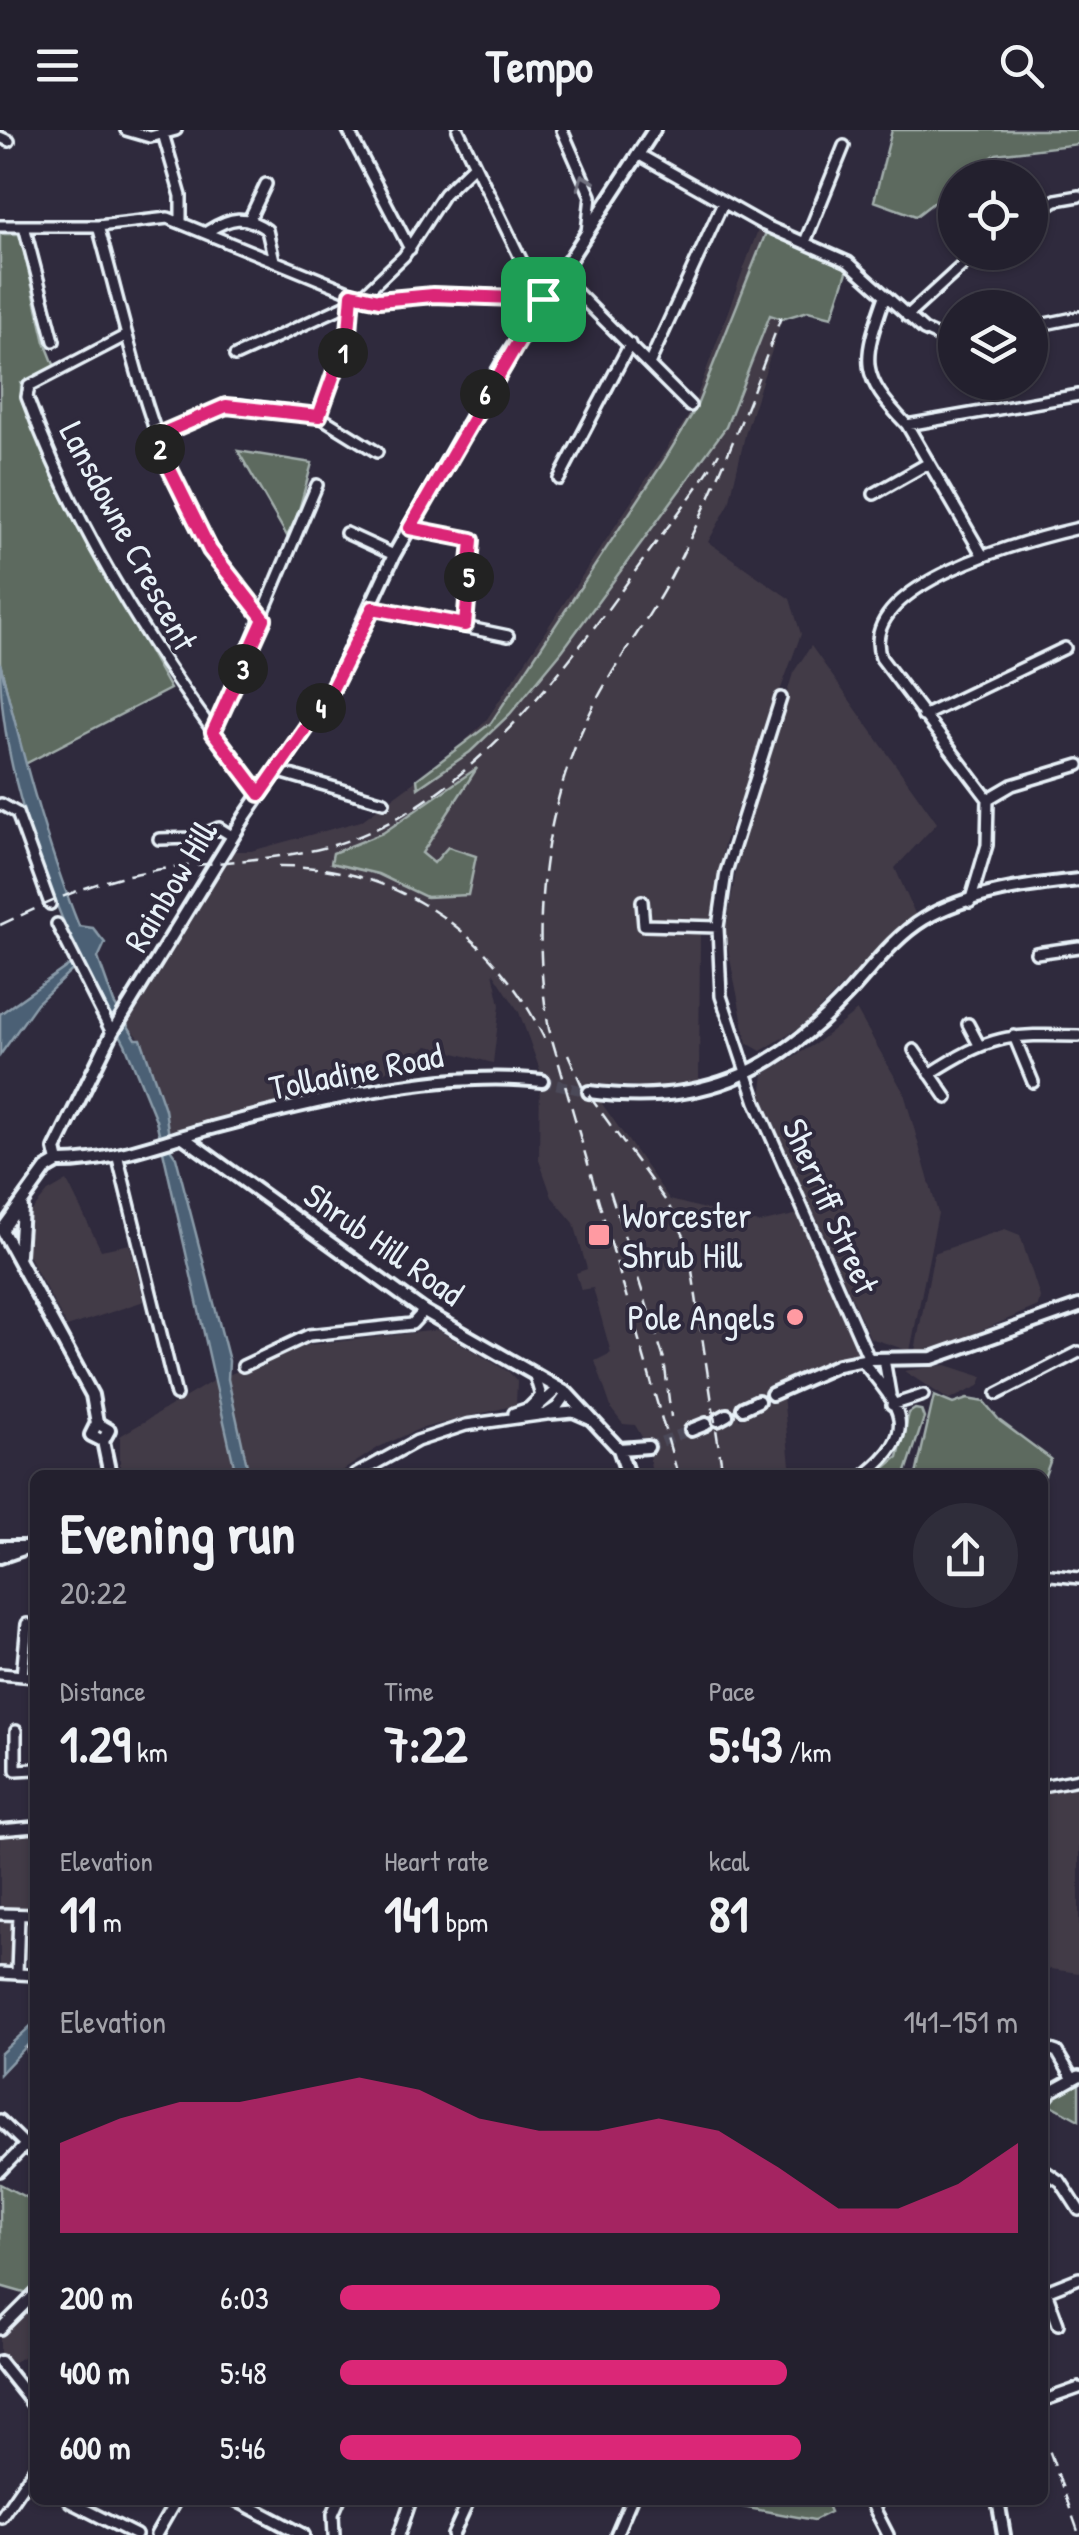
<!DOCTYPE html>
<meta charset="utf-8">
<style>
:root{--surface:#23202e;--page:#2f2d3a;--text:#f1f3f6;--muted:#a3a3aa;--line:#403e4a;--accent:#db2777}
body{margin:0;font-family:"Patrick Hand",sans-serif;background:var(--page);color:var(--text);height:100vh;display:flex;flex-direction:column;font-size:38px;white-space:nowrap}
*{box-sizing:border-box;margin:0}
p{font-size:32px;color:var(--muted)}
.icon{flex:none;width:55px;height:55px;fill:none;stroke:currentColor;stroke-width:2;stroke-linecap:round;stroke-linejoin:round}
.map{position:relative;flex:1;overflow:hidden}
.drawer{position:absolute;left:30px;top:1340px;width:1018px;height:1035px;display:flex;flex-direction:column;background:var(--surface);border-radius:15px;box-shadow:0 2px 8px #0004,0 0 0 2px var(--line)}
.drawer>*{flex:none}
.fabs{position:absolute;left:938px;top:30px;display:grid;gap:20px}
.fabs a{display:grid;place-items:center;width:110px;height:110px;border-radius:50%;background:var(--surface);box-shadow:0 2px 8px #0004,0 0 0 2px var(--line);font-size:50px}
.pin{position:absolute;display:grid;place-items:center;width:85px;height:85px;color:#fff;margin:-42px;border-radius:20px;box-shadow:0 5px 15px #0006}
.km{position:absolute;width:50px;height:50px;margin:-25px;border-radius:50%;background:#222;color:#fff;font-size:28px;line-height:50px;text-align:center}
.round{display:grid;place-items:center;flex:none;width:105px;height:105px;border-radius:52px;background:var(--page)}
.head{display:flex;align-items:center;justify-content:space-between;height:170px;padding:0 30px}
h1{font-size:55px;font-weight:700;line-height:75px}
.metrics{display:grid;grid-template-columns:repeat(3,1fr);gap:15px;height:170px;padding:10px 30px}
.metrics div{display:grid;align-content:center}
.metrics b{font-size:50px;font-weight:700}
.metrics small{font-size:28px;font-weight:400}
.metrics p{font-size:28px}
.chart{height:280px;padding:20px 30px}
.chart p{display:flex;justify-content:space-between}
.chart svg{width:100%;height:180px;margin-top:10px;fill:var(--accent);opacity:.7}
ul{padding:0 30px;list-style:none;font-size:32px}
li{display:grid;grid-template-columns:160px 120px 1fr;align-items:center;height:75px}
li i{height:25px;border-radius:12px;background:var(--accent)}
header{display:flex;justify-content:space-between;align-items:center;height:130px;padding:0 30px;background:var(--surface);font-size:45px;font-weight:700}
.map>svg:first-child{display:block}
</style>
<header><svg class="icon" aria-label="menu" viewBox="0 0 24 24"><path d="M4 6h16M4 12h16M4 18h16"/></svg>Tempo<svg class="icon" aria-label="search" viewBox="0 0 24 24"><circle cx="10" cy="10" r="6"/><path d="M15 15l6 6"/></svg></header>
<div class="map">
<svg width="1079" height="2405" viewBox="0 0 1079 2405">
<rect width="100%" height="100%" fill="#2f2a3d"/>
<filter id="ink" filterUnits="userSpaceOnUse"><feTurbulence type="fractalNoise" baseFrequency=".01" numOctaves="2"/><feDisplacementMap in="SourceGraphic" scale="20" xChannelSelector="R" yChannelSelector="G"/><feConvolveMatrix kernelMatrix="1 2 1 2 8 2 1 2 1" color-interpolation-filters="sRGB"/></filter>
<g filter="url(#ink)">
<path fill="#423b47" d="M759,97L848,139L832,187L808,181L782,189L746,301L729,374L708,412L790,469L801,504L724,714L710,804H700L699,954L642,961L637,956L588,954L670,1070L759,1093L799,1084L861,1224L736,1276L739,1289L783,1265L791,1345H652L648,1317L635,1295L623,1294L612,1280L595,1231L611,1223L593,1158L581,1160L576,1143L587,1139L574,1093L552,1067L539,1030L540,940L519,882L493,842L500,875L493,933L428,916L365,954L169,1001L150,932L141,909L127,895L231,721H251L361,691L448,627L485,592L691,282Z
M811,516L937,693L895,738L916,786L900,797L804,895L761,921L747,913L725,804L739,724L793,543Z
M857,881L904,963L938,1083L910,1221L870,1208L761,966L764,944L815,914Z
M67,1051L101,1120L130,1114L144,1171L67,1197L24,1118V1090L48,1062Z
M1005,1099L1020,1105L1040,1167L1038,1176L946,1216L915,1221L934,1123Z
M438,1200L509,1242L517,1251L516,1275L419,1299L379,1317L336,1345H120V1306L211,1252L300,1216Z
M946,1235L983,1247L979,1256L949,1270L904,1241Z
M1079,1649V1843L1043,1838L1042,1656Z
M35,1702V1778L0,1777V1705Z
M0,1788L14,1793V1837H0Z
M35,2169V2220L9,2235L0,2223V2204Z"/>
<path fill="#5d6a5f" stroke="#a2aeac" stroke-width="2.5" d="M892,0H1079V14L996,24L966,47L955,48V56L916,86L874,71Z
M767,100L848,139L832,187L808,181L782,189L770,185L726,297L562,521L510,584L470,622L418,658L417,649L491,593L664,331L696,278Z
M0,104H20L45,212L55,237L21,253V270L62,366L170,559L25,634L0,533Z
M238,321L312,333L297,387L287,406Z
M477,638L422,723L434,733L448,717L476,726L468,765L426,767L378,744L331,733L333,723L383,703Z
M934,1266L953,1274L967,1269L984,1272L1000,1291L1051,1329L1043,1351L1042,1345H916Z
M915,1279L921,1280L924,1288L905,1345H876L898,1327L909,1283Z
M1079,1952V1990L1050,1974L1056,1965Z
M0,2054L35,2072V2152L28,2164L0,2156Z
M737,2370H825L830,2382L814,2390L737,2376Z"/>
<path fill="#4b6175" stroke="#8a9ba9" stroke-width="2.5" d="M0,533C22,622 45,711 79,796L93,798L105,813L98,828L114,873L136,909H141L165,979L171,1020L176,1027L229,1231L228,1249L249,1345H236L156,990L125,914L81,832L37,873L0,925V884L79,828C39,737 0,632 0,533Z
M35,1892V1907L0,1944V1924Z"/>
<g fill="none" stroke-linecap="round" stroke-linejoin="round">
<path stroke="#4b4859" stroke-width="10" stroke-dasharray="10 5" stroke-linecap="butt" d="M542,951L589,962
M648,1317L691,1300"/>
<defs>
<path id="minor" d="M126,0L150,7L176,0
M162,0L181,66V90
M348,0L410,119
M458,0L532,152L547,163
M562,0L591,66L587,102
M0,7L9,11
M638,24L764,95L848,132L924,200L942,208L955,207
M1030,86L1056,70L1079,66
M250,88L266,54
M0,96H98L168,88L368,169L457,165L543,169
M24,96L54,211
M98,96C139,243 157,371 264,489
M208,101C231,87 245,84 267,100L274,130
M805,112L844,16
M560,146L690,276
M361,167L404,126L444,64L474,35
M884,169C862,232 859,245 907,295L1079,265
M907,186L977,122
M1030,197L1079,187
M125,206L29,256L27,267C80,412 166,542 260,664
M235,226L349,174
M650,232L723,73
M319,286L349,202L352,164
M907,295L983,426
M154,307L226,276L240,275L319,286L377,322
M559,349L630,214
M874,364L927,334
M410,398L471,410L465,495
M346,403L394,425
M373,478L508,506
M781,568L726,742L718,797L721,866L756,972L869,1229
M923,586L1065,518
M213,602L317,355
M276,641L384,672
M988,669L1012,655L1079,635
M1,674L17,683L50,774
M159,709L195,708L219,698L232,706
M642,771L644,795L718,797
M970,772L987,715L988,669L881,528C854,455 1027,410 1079,398
M57,794L112,903
M1036,823L1079,817
M968,894L978,913
M1014,906L1033,952
M914,920L947,968
M930,944C991,905 1007,904 1079,906
M117,1024L176,1265
M884,1229L890,1264
M862,1231C903,1280 919,1301 865,1345
M243,1236L309,1205L412,1194L424,1181
M997,1264L1079,1222
M892,1275L923,1265
M514,1283L529,1278L541,1266L535,1246
M531,1283L559,1258
M551,1284L573,1282L589,1289
M355,1345L417,1311L466,1295L546,1284L557,1277L567,1263
M1042,1444L1079,1448
M0,1544L35,1547
M22,1546L27,1494
M16,1601V1640L35,1639
M1042,1656L1079,1649
M0,1700L35,1697
M0,1784L35,1785
M0,1843L35,1845
M17,1843L19,1785
M1042,1917L1057,1922L1073,1949
M34,1920L35,1921
M1042,1974L1052,1961L1079,1946
M0,1990L35,2024
M1042,2039L1061,2052L1079,2080
M0,2041L35,2005
M1058,2194L1046,2161L1079,2148
M0,2199L35,2164
M1042,2271L1079,2258
M870,2370L888,2405
M70,2372L136,2405
M1,2387L34,2339
M156,2405L176,2370
M334,2405L333,2384L339,2370
M399,2405L411,2370
M453,2405L469,2370
M616,2405L631,2370"/>
<path id="major" d="M589,962C699,977 773,945 848,864C871,839 894,807 924,789C968,763 1029,755 1079,750
M183,1007L424,1181L567,1263L619,1319L628,1345
M58,1032L55,1019L112,903L246,685L329,565L394,425L506,227L654,0
M58,1032C111,1033 165,1010 215,997C313,971 442,939 542,951
M58,1032L46,1039L2,1100L92,1265L97,1293L91,1305L103,1311L109,1300L97,1293
M19,1125L22,1078
M772,1264L838,1235L869,1229L932,1228L1079,1176
M743,1278L758,1271
M718,1290L727,1285
M691,1300L706,1294
M103,1311L110,1345
M619,1319L648,1317
M0,1417H25
M0,1427L35,1415
M0,2232L35,2276
M237,2370L303,2405
M998,2370L1004,2405"/>
</defs>
<use href="#minor" stroke="#e8f1f8" stroke-width="16"/>
<use href="#major" stroke="#e8f1f8" stroke-width="18"/>
<use href="#minor" stroke="#2f2a3d" stroke-width="9"/>
<use href="#major" stroke="#2f2a3d" stroke-width="10"/>
<path stroke="#e8f1f8" stroke-width="2.5" stroke-dasharray="15 8" stroke-linecap="butt" d="M279,736C396,735 494,804 544,908
M0,795C39,777 78,758 120,747C186,731 256,734 323,718C462,683 566,538 644,429C669,394 698,360 719,323
M568,924L582,956L668,1074L688,1114L723,1345
M610,1061L664,1229L671,1287
M678,1345L549,899C530,796 543,680 589,585C613,535 649,490 674,441C716,359 749,273 781,187
M1042,2300L1079,2404"/>
</g>
<defs><path id="oneway-chevron" d="M-2-3.5L2.5 0L-2 3.5" fill="none" stroke-width="1.6" stroke-linecap="round" stroke-linejoin="round" transform="scale(2.5)"/></defs>
<use stroke="#70707e" href="#oneway-chevron" transform="translate(584 51) rotate(-112)"/>
</g>
<g fill="none" stroke-linecap="round" stroke-linejoin="round" filter="url(#ink)">
<defs>
<path id="route" d="M352,164L379,170L433,165L543,169L410,398L472,410L465,495L373,478L329,565L260,664L213,602L264,489L210,420L154,307L226,276L319,286L349,202Z"/>
</defs>
<use href="#route" stroke="#fff" stroke-width="20"/>
<use href="#route" stroke="#db2777" stroke-width="12"/>
</g>
<g fill="#ff9aa2" stroke="#2f2a3d" stroke-width="4">
<rect x="587" y="1093" width="24" height="24" rx="5"/>
<circle cx="795" cy="1187" r="10"/>
</g>
<g text-anchor="middle" dominant-baseline="central" stroke-width="8" stroke-linejoin="round" paint-order="stroke">
<g font-size="35" fill="#e8f1f8" stroke="#2f2a3d">
<text transform="translate(129 406) rotate(62)">Lansdowne Crescent</text>
<text transform="translate(170 756) rotate(-59)">Rainbow Hill</text>
<text transform="translate(356 941) rotate(-11)">Tolladine Road</text>
<text transform="translate(831 1076) rotate(66)">Sherriff Street</text>
<text transform="translate(384 1114) rotate(35)">Shrub Hill Road</text>
</g>
<g font-size="35" fill="#e8f1f8" stroke="#2f2a3d" text-anchor="start">
<text x="622" y="1085">Worcester<tspan x="622" dy="40">Shrub Hill</tspan></text>
<text x="775" y="1187" text-anchor="end">Pole Angels</text>
</g>
</g>
</svg>
<div class="fabs">
<a><svg class="icon" aria-label="locate" viewBox="0 0 24 24"><circle cx="12" cy="12" r="6"/><path d="M12 2v4M12 18v4M2 12h4M18 12h4"/></svg></a>
<a><svg class="icon" aria-label="layers" viewBox="0 0 24 24"><path d="M12 4l9 5-9 5-9-5zM3 14l9 5 9-5"/></svg></a>
</div>
<div class="pin" style="left:543px;top:169px;background:#1e9e55"><svg class="icon" aria-label="arrive" viewBox="0 0 24 24"><path d="M6 21V4h12l-3 4 3 4H6"/></svg></div>
<b class="km" style="left:343px;top:223px">1</b>
<b class="km" style="left:160px;top:319px">2</b>
<b class="km" style="left:243px;top:539px">3</b>
<b class="km" style="left:321px;top:578px">4</b>
<b class="km" style="left:469px;top:447px">5</b>
<b class="km" style="left:485px;top:264px">6</b>
<section class="drawer">
<div class="head"><div><h1>Evening run</h1><p>20:22</p></div><a class="round"><svg class="icon" aria-label="share" viewBox="0 0 24 24"><path d="M12 15V3M7 8l5-5 5 5M5 13v7h14v-7"/></svg></a></div>
<div class="metrics">
<div><p>Distance</p><b>1.29<small> km</small></b></div>
<div><p>Time</p><b>7:22</b></div>
<div><p>Pace</p><b>5:43<small> /km</small></b></div>
</div>
<div class="metrics">
<div><p>Elevation</p><b>11<small> m</small></b></div>
<div><p>Heart rate</p><b>141<small> bpm</small></b></div>
<div><p>kcal</p><b>81</b></div>
</div>
<div class="chart"><p><span>Elevation</span>141–151 m</p>
<svg viewBox="0 0 160 44" preserveAspectRatio="none"><path d="M0 44V22L10 16L20 12L30 12L40 9L50 6L60 9L70 16L80 19L90 19L100 16L110 19L120 28L130 38L140 38L150 32L160 22V44z"/></svg>
</div>
<ul>
<li><b>200 m</b>6:03<i style="width:56%"></i></li>
<li><b>400 m</b>5:48<i style="width:66%"></i></li>
<li><b>600 m</b>5:46<i style="width:68%"></i></li>
</ul>
</section>
</div>
